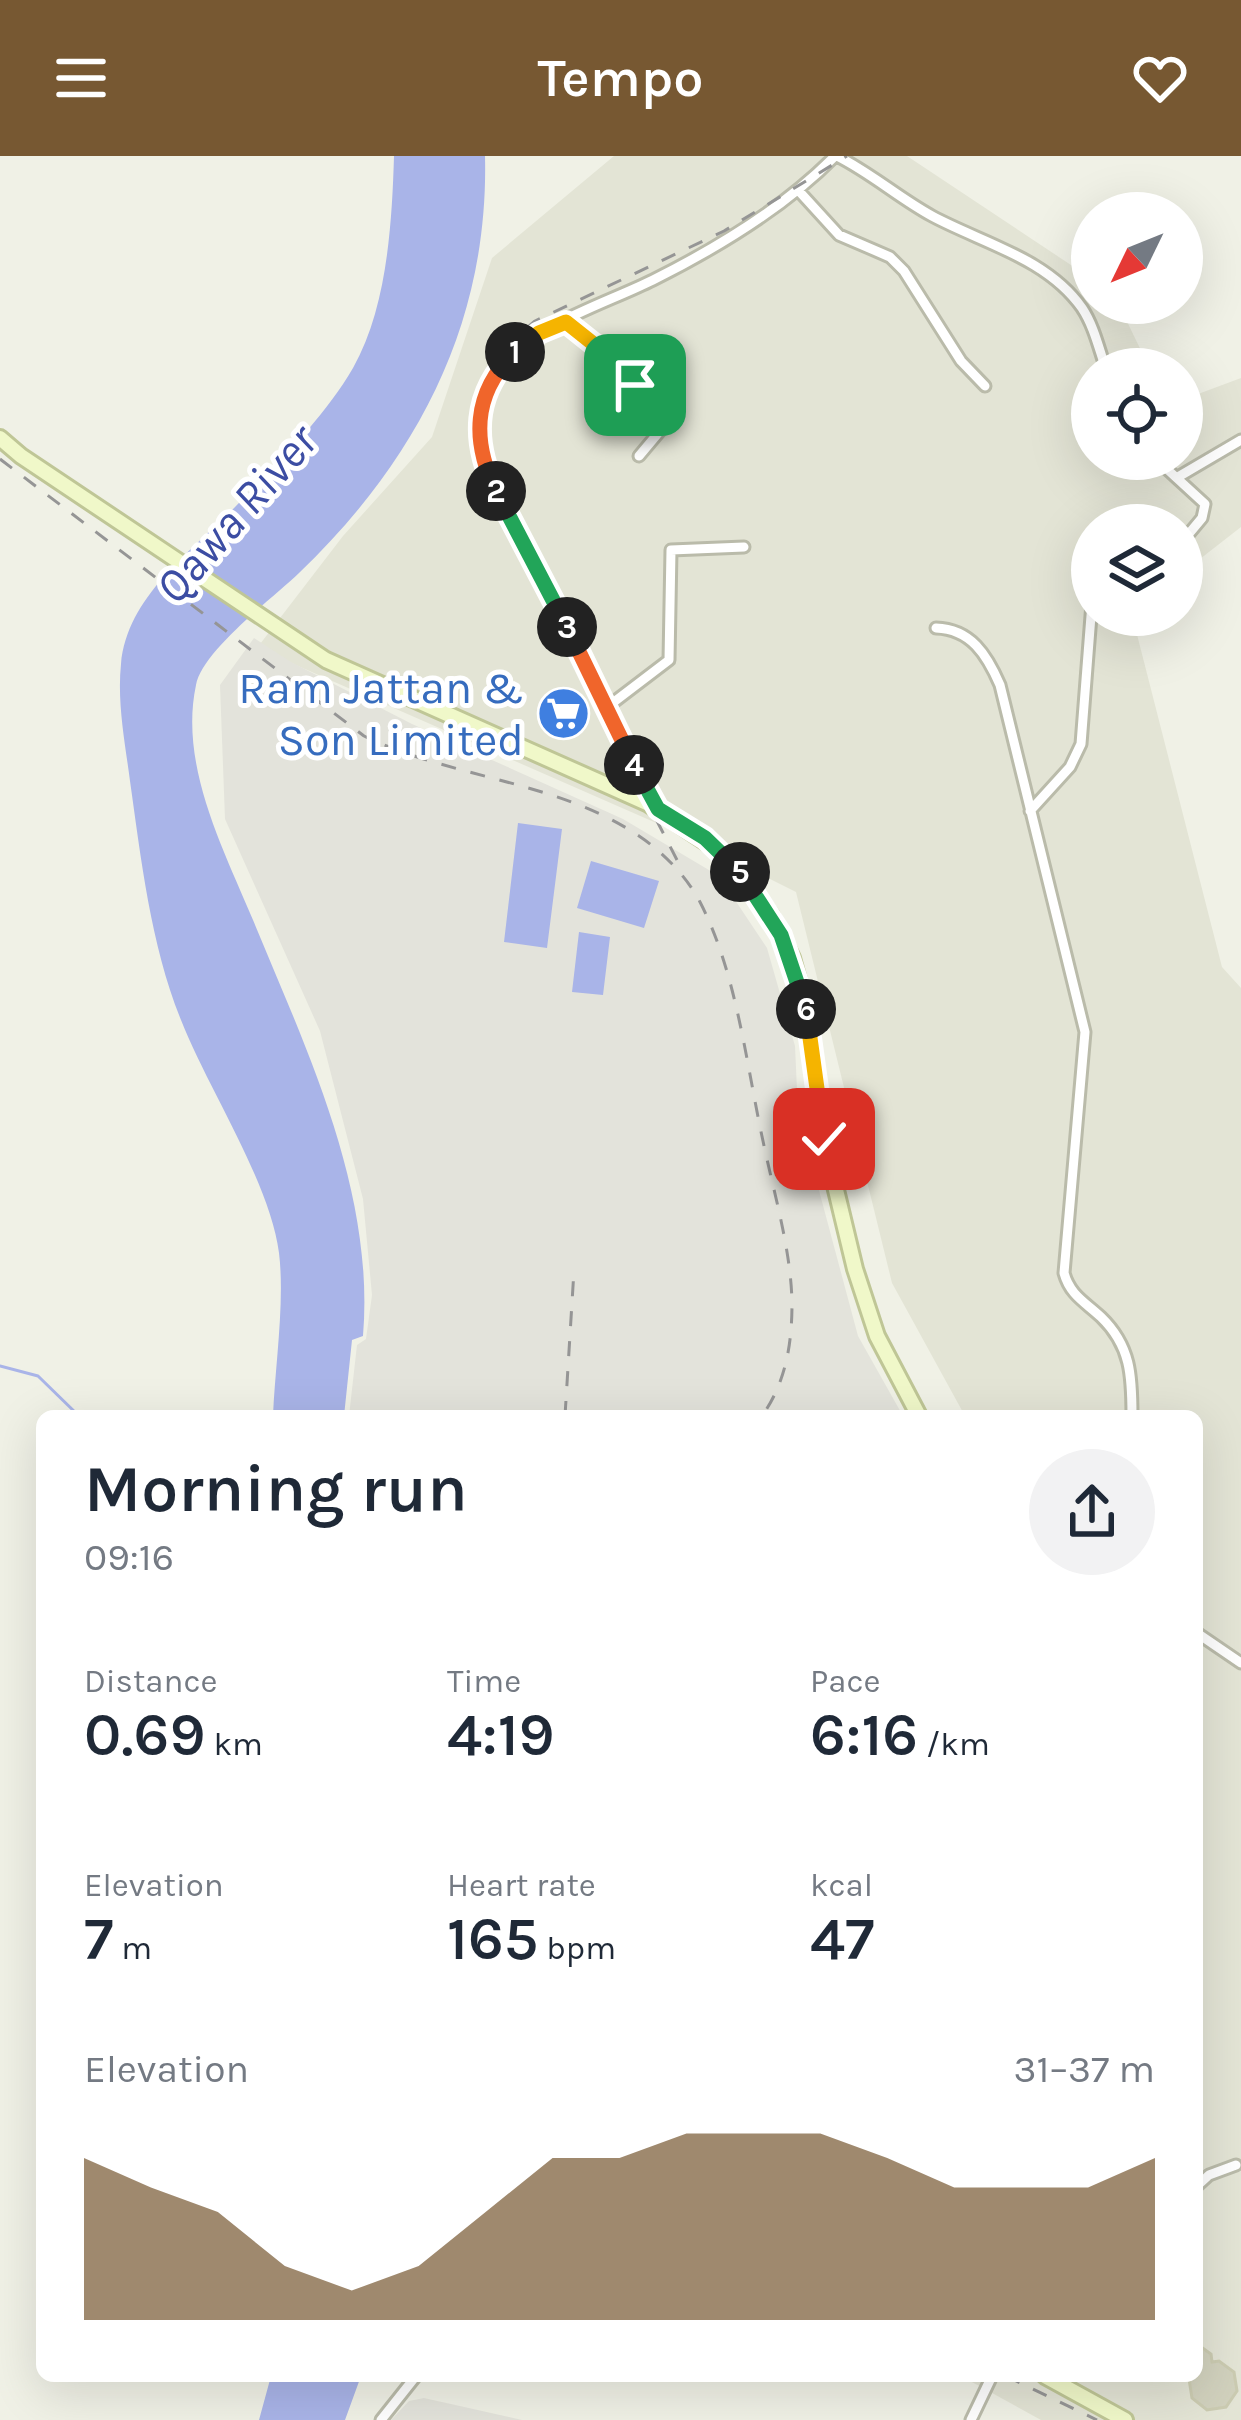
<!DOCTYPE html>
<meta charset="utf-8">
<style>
:root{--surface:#fff;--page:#f2f2f3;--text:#1f2937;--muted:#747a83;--accent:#775832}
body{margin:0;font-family:Karla,sans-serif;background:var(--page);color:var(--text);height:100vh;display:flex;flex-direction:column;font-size:45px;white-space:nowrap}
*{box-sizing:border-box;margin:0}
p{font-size:39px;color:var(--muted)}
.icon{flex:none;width:66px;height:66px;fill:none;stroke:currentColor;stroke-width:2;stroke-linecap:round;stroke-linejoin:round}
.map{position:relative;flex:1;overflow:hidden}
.drawer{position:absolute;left:36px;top:1254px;width:1167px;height:972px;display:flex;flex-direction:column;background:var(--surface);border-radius:18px;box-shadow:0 12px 48px #0002}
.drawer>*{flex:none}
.needle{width:78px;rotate:227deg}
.fabs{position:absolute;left:1071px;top:36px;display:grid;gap:24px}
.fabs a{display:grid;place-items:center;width:132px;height:132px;border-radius:50%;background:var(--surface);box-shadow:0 12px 48px #0002;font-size:60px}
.pin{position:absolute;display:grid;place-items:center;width:102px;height:102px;color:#fff;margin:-51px;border-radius:24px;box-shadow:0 6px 18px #0006}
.km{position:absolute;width:60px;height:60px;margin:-30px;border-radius:50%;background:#222;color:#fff;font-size:33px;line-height:60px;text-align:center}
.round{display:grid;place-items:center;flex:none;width:126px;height:126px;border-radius:63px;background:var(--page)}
.summary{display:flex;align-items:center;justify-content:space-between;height:204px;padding:0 48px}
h1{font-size:66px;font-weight:600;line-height:90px}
.stats{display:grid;grid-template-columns:repeat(3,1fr);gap:18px;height:204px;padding:12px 48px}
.stats div{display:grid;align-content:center}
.stats b{font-size:60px;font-weight:600}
.stats small{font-size:33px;font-weight:400}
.stats p{font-size:33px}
.chart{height:336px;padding:24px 48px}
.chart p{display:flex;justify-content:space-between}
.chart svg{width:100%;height:216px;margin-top:12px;fill:var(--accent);opacity:.7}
header{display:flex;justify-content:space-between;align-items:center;height:156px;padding:0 48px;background:var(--accent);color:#fff;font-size:54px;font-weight:600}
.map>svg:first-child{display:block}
</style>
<header><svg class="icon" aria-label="menu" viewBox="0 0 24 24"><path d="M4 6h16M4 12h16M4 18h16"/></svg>Tempo<svg class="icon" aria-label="heart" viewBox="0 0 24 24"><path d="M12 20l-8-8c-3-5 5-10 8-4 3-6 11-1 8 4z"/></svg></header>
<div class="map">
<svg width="1241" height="2264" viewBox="0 0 1241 2264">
<rect width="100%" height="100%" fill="#f0f1e6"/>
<path fill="#e3e4d5" d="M614,0H907L1092,123V147H1118L1150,213H1092V303H1182V244L1241,222V371L1182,417V369H1092V459H1132L1222,811L1241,832V2264H1041L961,2220H1197V1260H965L892,1127L796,736L670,673L257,492L343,380L432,281L492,102Z"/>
<path fill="#e3e3db" d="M254,482L291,506L412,568L623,663L719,720L767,792L795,890L798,956L858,1180L903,1260H349L357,1189L366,1183L372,1139L363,1043L320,875L225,663L220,529Z
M424,2242L522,2264H391L409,2245Z"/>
<path fill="#a9b4e8" d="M394,0H485C489,166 418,303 299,417C273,442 202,495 196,529C179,609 223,692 253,764C307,895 375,1035 363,1180L352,1184L344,1260H273C275,1210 285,1146 279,1097C270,1026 208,933 181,864C151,790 141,703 130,625C125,586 117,547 121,508C127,440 192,395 236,350C276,309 324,262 353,212C387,152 392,68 394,0Z
M518,667L562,673L547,792L504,786Z
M591,705L659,725L644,772L577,752Z
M579,776L610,781L603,839L572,836Z
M271,2220H361L345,2264H259Z"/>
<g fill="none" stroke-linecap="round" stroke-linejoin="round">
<path stroke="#a9b4e8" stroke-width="3" d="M0,1210L38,1220L79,1260"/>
</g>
<path fill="#d1d1bd" stroke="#cbcbb1" stroke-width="3" d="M1197,2188L1211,2198L1212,2206L1219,2205L1234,2216L1237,2235L1226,2251L1207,2254L1192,2242L1189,2223L1197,2220Z"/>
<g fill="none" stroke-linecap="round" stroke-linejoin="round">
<defs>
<path id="minor" d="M837,0C871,17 899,42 932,60C982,87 1047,102 1082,152C1094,170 1099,193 1106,213
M798,34L839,79L890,101L904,115L961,205L985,230
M566,166L620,209L665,269L639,300
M1156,303L1205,348L1202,362L1182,386
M1178,321L1241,284
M936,472C971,473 987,499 1000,529L1085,876L1064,1117C1070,1139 1085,1146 1101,1161C1131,1190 1132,1220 1132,1260
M606,552L669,504L671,394L744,391
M656,649L494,330C475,288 472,249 502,210C533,169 607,147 653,124C717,92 784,52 835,0
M1030,655L1070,611L1081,588L1092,447
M1197,1477L1241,1507
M1197,2030L1209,2019L1236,2009
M381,2264L416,2220
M971,2264L992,2220"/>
<path id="secondary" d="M0,282L21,300L326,504L647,647L727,700L771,760L792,802L808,860L824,984L855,1113L877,1180L919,1260
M1045,2220L1125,2264"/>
</defs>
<use href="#minor" stroke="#babbaa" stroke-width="15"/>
<use href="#secondary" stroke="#bfc696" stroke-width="20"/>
<use href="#minor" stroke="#fff" stroke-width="9"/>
<use href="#secondary" stroke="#f0f8c9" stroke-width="14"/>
<path stroke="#959595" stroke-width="3" stroke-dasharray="15 15" stroke-linecap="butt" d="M0,303L364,580C451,622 558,625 639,680C663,696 687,721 700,746C737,818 746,907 763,985C774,1038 791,1093 792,1147C792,1188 786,1226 762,1260
M677,704L480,320L471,254L481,227L515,182L535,165L724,75L847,0
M565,1260L574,1114
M1006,2220L1097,2264"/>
</g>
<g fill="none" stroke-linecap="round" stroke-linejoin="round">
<defs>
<path id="split-1" d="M515,196L539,177L566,166L620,209L635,229"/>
<path id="split-2" d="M496,335C472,286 472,237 515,196"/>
<path id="split-3" d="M496,335L567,471"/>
<path id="split-4" d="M567,471L634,609"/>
<path id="split-5" d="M634,609L658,653L705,682L740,716"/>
<path id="split-6" d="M740,716L781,779L806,853"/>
<path id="split-7" d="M806,853L824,983"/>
</defs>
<use href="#split-1" stroke="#fff" stroke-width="24"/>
<use href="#split-2" stroke="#fff" stroke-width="24"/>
<use href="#split-3" stroke="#fff" stroke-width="24"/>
<use href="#split-4" stroke="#fff" stroke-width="24"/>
<use href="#split-5" stroke="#fff" stroke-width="24"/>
<use href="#split-6" stroke="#fff" stroke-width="24"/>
<use href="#split-7" stroke="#fff" stroke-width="24"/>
<use href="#split-1" stroke="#f5b400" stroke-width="15"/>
<use href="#split-2" stroke="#f0652b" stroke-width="15"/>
<use href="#split-3" stroke="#22a559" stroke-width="15"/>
<use href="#split-4" stroke="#f0652b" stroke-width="15"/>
<use href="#split-5" stroke="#22a559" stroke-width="15"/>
<use href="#split-6" stroke="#22a559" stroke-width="15"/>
<use href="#split-7" stroke="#f5b400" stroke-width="15"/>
</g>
<defs>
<symbol id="supermarket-disc" viewBox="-11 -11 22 22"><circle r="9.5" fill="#3f7fe0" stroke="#fff"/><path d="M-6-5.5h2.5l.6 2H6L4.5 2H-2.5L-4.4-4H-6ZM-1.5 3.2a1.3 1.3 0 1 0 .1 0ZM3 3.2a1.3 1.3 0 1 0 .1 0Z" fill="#fff"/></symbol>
</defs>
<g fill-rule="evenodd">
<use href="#supermarket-disc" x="534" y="528" width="59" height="59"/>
</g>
<g text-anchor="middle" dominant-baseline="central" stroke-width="10" stroke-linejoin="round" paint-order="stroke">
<g font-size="45" fill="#366cbe" stroke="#fff" text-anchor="end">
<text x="524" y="532">Ram Jattan &amp;<tspan x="524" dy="52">Son Limited</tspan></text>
</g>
<g font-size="48" font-style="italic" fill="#3c4da3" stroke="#fff">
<text transform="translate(236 358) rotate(-49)">Qawa River</text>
</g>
</g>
</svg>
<div class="fabs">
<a><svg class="needle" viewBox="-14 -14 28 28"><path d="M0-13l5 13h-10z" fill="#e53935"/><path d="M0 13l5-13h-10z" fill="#747a83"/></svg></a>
<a><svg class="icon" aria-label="locate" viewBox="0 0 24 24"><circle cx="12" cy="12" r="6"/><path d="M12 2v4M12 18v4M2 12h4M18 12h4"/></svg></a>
<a><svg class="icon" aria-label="layers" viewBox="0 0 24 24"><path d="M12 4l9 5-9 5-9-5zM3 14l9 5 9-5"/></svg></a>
</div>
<div class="pin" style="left:635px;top:229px;background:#1e9e55"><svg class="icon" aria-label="arrive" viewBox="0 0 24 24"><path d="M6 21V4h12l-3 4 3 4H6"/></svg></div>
<div class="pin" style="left:824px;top:983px;background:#d93025"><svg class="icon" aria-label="check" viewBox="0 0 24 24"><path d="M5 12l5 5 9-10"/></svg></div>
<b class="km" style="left:515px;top:196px">1</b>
<b class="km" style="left:496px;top:335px">2</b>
<b class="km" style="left:567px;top:471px">3</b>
<b class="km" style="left:634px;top:609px">4</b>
<b class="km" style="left:740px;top:716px">5</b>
<b class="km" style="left:806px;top:853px">6</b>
<section class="drawer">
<div class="summary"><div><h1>Morning run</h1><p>09:16</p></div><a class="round"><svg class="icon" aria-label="share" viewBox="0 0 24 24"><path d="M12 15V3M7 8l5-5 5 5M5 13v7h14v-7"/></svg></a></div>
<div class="stats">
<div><p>Distance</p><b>0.69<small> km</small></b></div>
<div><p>Time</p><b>4:19</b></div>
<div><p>Pace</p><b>6:16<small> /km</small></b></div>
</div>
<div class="stats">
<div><p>Elevation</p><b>7<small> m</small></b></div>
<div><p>Heart rate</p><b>165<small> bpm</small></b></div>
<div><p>kcal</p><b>47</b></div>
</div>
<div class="chart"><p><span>Elevation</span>31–37 m</p>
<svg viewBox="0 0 160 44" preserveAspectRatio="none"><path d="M0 44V11L10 17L20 22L30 33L40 38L50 33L60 22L70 11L80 11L90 6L100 6L110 6L120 11L130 17L140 17L150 17L160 11V44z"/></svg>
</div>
</section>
</div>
